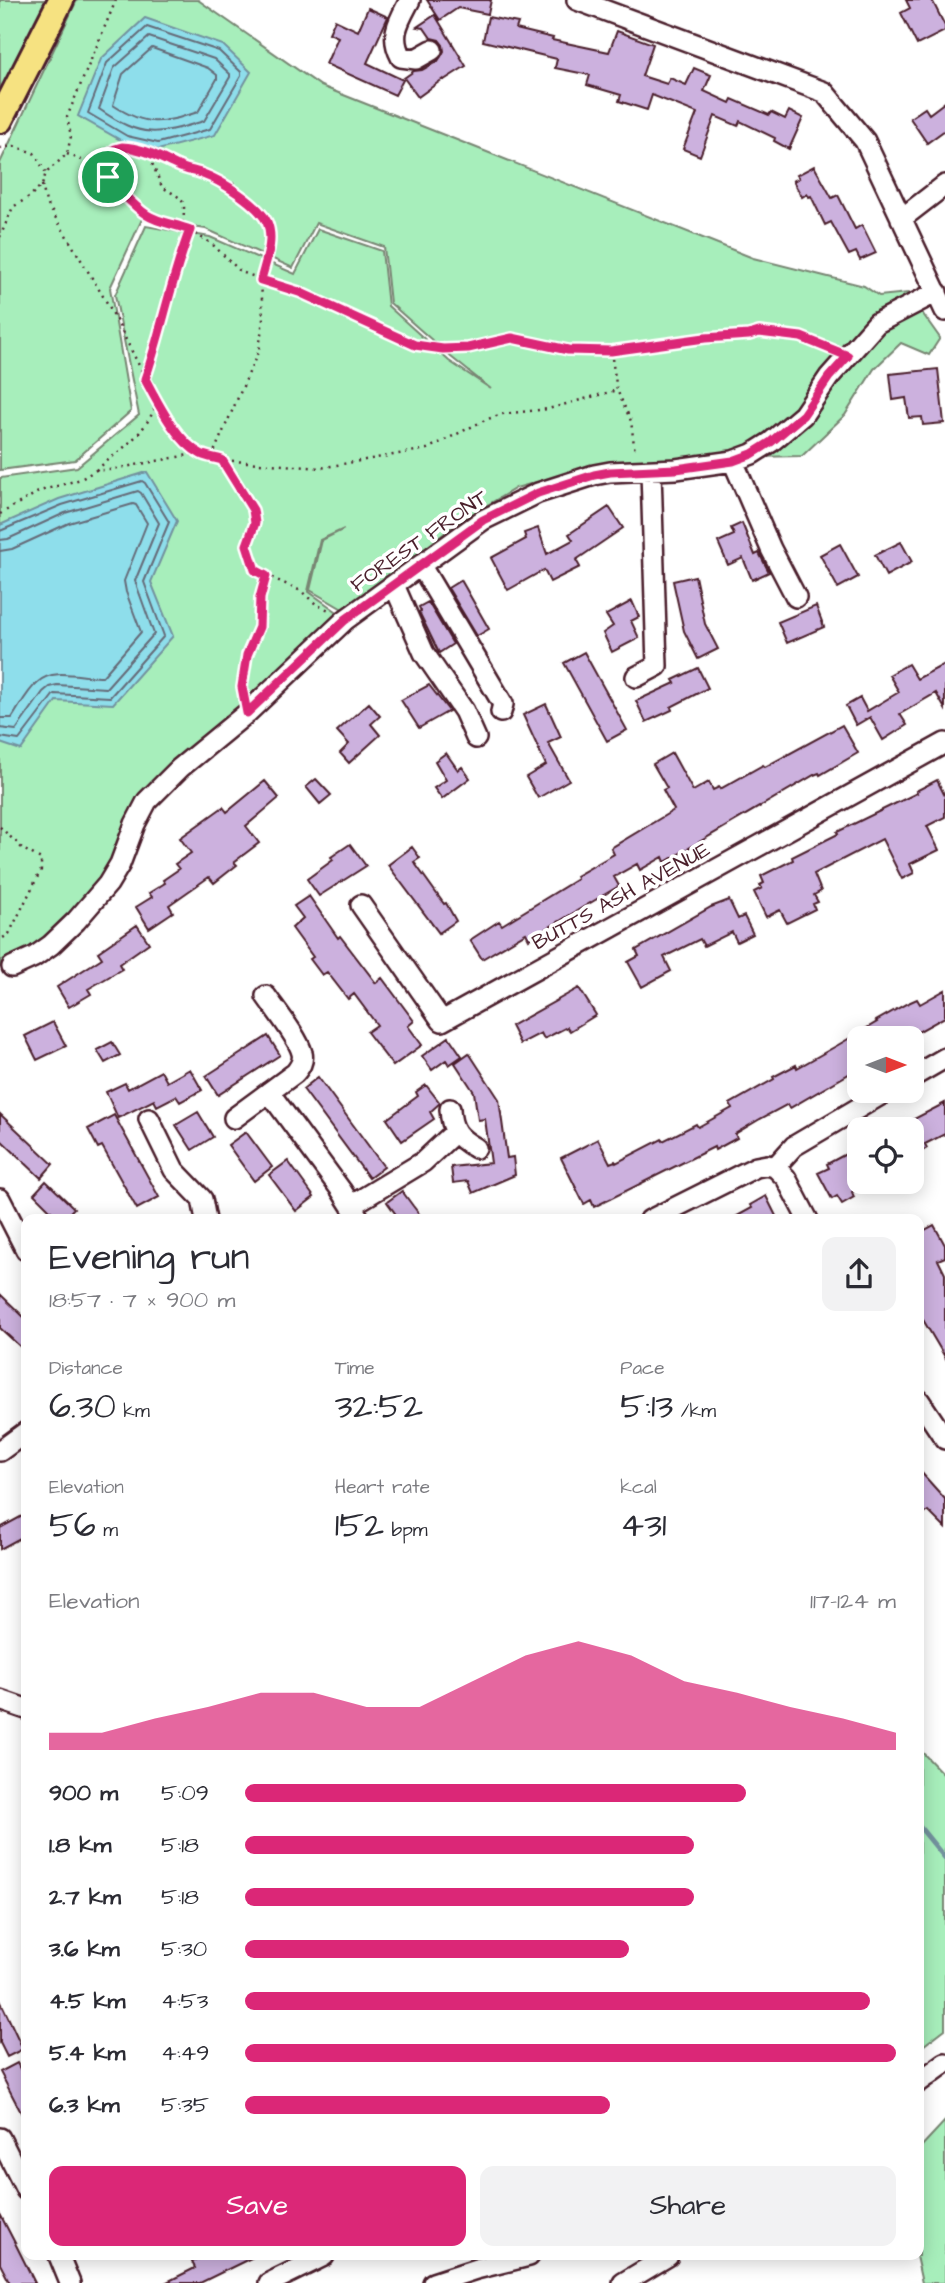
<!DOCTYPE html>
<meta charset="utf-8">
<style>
:root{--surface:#fff;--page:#f2f2f3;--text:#2b2b33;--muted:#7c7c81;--accent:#db2777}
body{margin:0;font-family:"Architects Daughter",sans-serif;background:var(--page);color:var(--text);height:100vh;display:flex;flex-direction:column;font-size:26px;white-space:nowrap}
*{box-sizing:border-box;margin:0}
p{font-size:23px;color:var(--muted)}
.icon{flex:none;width:38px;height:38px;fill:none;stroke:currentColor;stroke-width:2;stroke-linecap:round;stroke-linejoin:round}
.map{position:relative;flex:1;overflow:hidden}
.drawer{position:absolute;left:21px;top:1214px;width:903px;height:1046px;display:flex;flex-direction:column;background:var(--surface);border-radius:14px;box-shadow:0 4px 18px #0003}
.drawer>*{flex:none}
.needle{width:46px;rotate:90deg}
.controls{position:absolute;left:847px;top:1026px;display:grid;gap:14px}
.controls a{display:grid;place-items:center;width:77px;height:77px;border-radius:14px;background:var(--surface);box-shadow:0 4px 18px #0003;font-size:35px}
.pin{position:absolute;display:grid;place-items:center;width:60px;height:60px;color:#fff;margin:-30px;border:4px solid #fff;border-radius:50%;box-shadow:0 2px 7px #0007}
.round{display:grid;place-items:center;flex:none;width:74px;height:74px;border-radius:14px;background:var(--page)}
.headline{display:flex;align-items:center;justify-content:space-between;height:119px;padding:0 28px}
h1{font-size:38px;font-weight:600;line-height:52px}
.metrics{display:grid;grid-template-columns:repeat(3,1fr);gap:10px;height:119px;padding:7px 28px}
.metrics div{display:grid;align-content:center}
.metrics b{font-size:35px;font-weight:600}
.metrics small{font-size:19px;font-weight:400}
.metrics p{font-size:19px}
.chart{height:196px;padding:14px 28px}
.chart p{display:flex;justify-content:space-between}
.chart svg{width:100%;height:126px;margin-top:7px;fill:var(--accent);opacity:.7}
.primary-button{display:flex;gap:14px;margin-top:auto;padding:14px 28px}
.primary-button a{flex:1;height:80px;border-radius:14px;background:var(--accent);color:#fff;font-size:28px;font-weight:600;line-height:80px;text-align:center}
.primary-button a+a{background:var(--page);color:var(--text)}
ul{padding:0 28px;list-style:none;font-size:23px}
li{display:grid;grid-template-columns:112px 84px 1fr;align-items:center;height:52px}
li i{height:18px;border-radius:9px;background:var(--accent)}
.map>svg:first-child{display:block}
</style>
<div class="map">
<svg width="945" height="2283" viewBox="0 0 945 2283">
<rect width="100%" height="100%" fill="#fff"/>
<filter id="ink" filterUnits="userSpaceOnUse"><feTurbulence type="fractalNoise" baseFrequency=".0143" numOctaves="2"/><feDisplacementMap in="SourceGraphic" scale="14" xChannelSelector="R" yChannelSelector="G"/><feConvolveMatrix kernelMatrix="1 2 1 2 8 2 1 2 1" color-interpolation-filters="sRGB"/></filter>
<g filter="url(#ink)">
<path fill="#a7eebb" stroke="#788673" stroke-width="2" d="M0,0H54L0,109Z
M77,0H198L321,86L753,258L864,286L879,296L908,293L940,338L929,355L901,343L874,369L845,415L802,456L704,458L577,471L516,488L456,524L346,611L310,590L322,540L344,529L320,540L308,591L343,616L137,802L114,865L70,919L32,952L0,967V478L77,467L139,415L115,295L146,226L210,237L295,274L318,229L382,251L388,306L449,361L491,389L451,357L390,303L384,247L316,223L293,268L206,229L142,219L110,288L131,411L75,460L0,470V163Z
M919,1749L945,1776V2029L919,2049Z
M945,2121V2283H922L916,2256H919V2149Z"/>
<path fill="#8edeeb" stroke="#73929e" stroke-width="2" d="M145,18L223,45L251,72L215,135L158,150L124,142L78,116L101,59Z
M147,472L177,521L151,582L173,636L113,704L56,701L21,750L0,743V525L59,499Z"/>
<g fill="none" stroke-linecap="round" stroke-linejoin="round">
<path stroke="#656b78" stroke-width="2" d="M147,27L219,51L241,72V76L210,129L158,143L127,136L88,113L107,63Z
M149,37L214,59L230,74V77L204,121C157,135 142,139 99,109L114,68Z
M152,48L208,68L217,75V79L198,112C161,124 146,127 113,105L123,74Z
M0,531L62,505L142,481L145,483L169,522L144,582L164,636L110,697L54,694L19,740L0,737
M0,540L8,539L65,513L138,491L141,493L159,523L135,581L154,634L106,688L57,685L49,687L43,692L16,730L0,728
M0,551L12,549L69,523L133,504L136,505L147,523L124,581L126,592L141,632L102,677C82,678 54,667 38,682C27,691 20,706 12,718H0"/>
<path stroke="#73929e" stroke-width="5" d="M919,1826L945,1858"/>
</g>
<path fill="#ccb1de" stroke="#4a1f2b" stroke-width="2" d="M427,0H491L488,14L458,8L440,20Z
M906,0H932L945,26V31L917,45L901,13L910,8Z
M368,8L388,17L367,63L403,80L395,95L326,64L338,37L329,33L335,20L358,31Z
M435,15L466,66L444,80L443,79L418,97L404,78L414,71L422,70L438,61L444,51L443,45L439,40L431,38L424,28L417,27Z
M488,17L518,23L516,29L553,38L552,40L609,52L617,31L653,44L642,76L667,84L670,78L686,85L694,68L711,75L704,91L730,103L732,99L769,115L771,112L785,119L789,111L803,118L789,149L774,141L775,138L740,121L738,126L715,116L700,156L683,149L697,113L652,95L647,110L619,101L621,95L587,85L590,75L555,68L557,59L483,41Z
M945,102V130L927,143L910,118L925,108L929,114Z
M814,166L832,198L838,195L855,229L862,225L876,253L860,260L856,252L849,255L831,222L825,225L811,196L809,197L807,194L802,197L793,181L799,178L797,175Z
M938,369L944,423L923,425L922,417L909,418L906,398L893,400L890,374Z
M609,507L623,528L576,560L580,567L550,582L544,570L508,590L491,558L526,539L524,533L538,528L547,554L573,540L569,534Z
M742,523L755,555L759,553L769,572L752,580L743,558L728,565L718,542L734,535L731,528Z
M901,542L912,562L886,576L875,555Z
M840,544L858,577L838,588L820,555Z
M695,576L705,624L718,649L698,659L684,631L673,581Z
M461,580L489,629L477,636L448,588Z
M632,601L639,617L631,621L639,638L612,652L603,633L613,626L606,615Z
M428,602L453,644L439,653L419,612L421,611L419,607Z
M816,606L824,627L787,643L778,622Z
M584,652L627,730L607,741L564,663Z
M908,664L917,679L945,664V709L936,693L900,714L907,725L883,740L870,717L856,725L846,706L860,698L867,711L899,692L889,675Z
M698,668L708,688L671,707L672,710L646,722L636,701L675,683L673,680Z
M429,685L449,711L419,728L401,700Z
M369,703L380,716L371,724L380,735L349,763L340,753L349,744L337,731Z
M546,704L561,737L548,743L569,780L538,798L526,777L546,765L523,715Z
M842,725L858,753L820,775L819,773L814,775L665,862L663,857L640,870L637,864L614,877L619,886L529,939L526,933L482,959L470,940L499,921L502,925L577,879L576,876L614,854L611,848L674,810L663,790L667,788L653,764L672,753L693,791L709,782L713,790L719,787L720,789L763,765L765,767Z
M446,753L458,770L462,767L470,778L442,799L434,788L446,780L435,761Z
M316,779L331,795L320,804L306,787Z
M937,780L945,796V817L927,826L939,850L910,864L914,873L902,879L882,839L814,874L821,891L814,895L818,902L813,904L815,909L787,923L780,910L766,917L754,892L762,888L760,885L764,883L761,876L793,860L792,857L838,834L837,832L917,793L916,791Z
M265,781L279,798L246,826L259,843L234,862L237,865L214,883L209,877L169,905L173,912L149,928L136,907L152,897L149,893L165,883L163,880L179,869L175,864L191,853L180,838L223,807L227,812Z
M350,844L366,866L319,896L307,879L333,860L331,857Z
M412,847L420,858L414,862L444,904L446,903L456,921L439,933L388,865Z
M309,896L338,938L340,936L376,983L382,978L414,1021L408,1026L422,1045L393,1066L367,1032L377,1025L354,994L348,999L327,972L322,975L310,959L313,957L292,928L303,918L294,906Z
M729,900L738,919L744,916L753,934L737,942L732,932L704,946L700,939L664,957L671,971L642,987L628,962L639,956L636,950L711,907Z
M137,925L149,943L119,964L122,969L88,989L91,994L69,1007L57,987L102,958L98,952Z
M579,988L596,1015L570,1031L567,1027L544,1039L541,1033L520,1044L511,1026Z
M945,990V1017L907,1038H859V1068L790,1108L788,1104L760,1119L735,1134L737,1138L715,1150L714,1147L594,1207L591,1200L584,1204L561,1158L598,1139L610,1163L615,1161L616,1163L662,1139L663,1141L696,1124L698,1127L732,1108L730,1104L774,1079L773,1077L796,1065L797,1068L838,1045L877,1022L876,1021L906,1004L917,999L920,1004Z
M53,1022L66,1046L37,1060L25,1036Z
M268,1036L280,1055L218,1095L206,1076Z
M449,1037L462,1056L449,1065L446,1060L432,1070L422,1056Z
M112,1042L120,1055L105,1063L97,1050Z
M469,1053L499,1099L507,1158L513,1157L515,1175L473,1193L468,1181L453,1183L451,1167L491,1163L485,1119L478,1120L474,1092L455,1063Z
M190,1069L202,1090L180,1102L176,1096L157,1106L154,1100L118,1118L106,1092L125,1083L128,1089L161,1071L167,1082Z
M318,1077L384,1167L369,1178L303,1089Z
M426,1085L440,1103L430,1112L434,1119L402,1141L387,1119L418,1096L416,1092Z
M945,1103V1134L925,1144L927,1148L912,1157V1120Z
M198,1112L213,1137L192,1150L176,1125Z
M0,1114L53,1164L41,1178L0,1139Z
M114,1115L159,1197L137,1209L102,1146L98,1148L88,1129Z
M246,1132L272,1167L254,1181L228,1145Z
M859,1147V1188L852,1192L854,1197L842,1204L837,1196L832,1199L818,1173L829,1168L827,1164Z
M288,1161L314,1197L296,1211L269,1175Z
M46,1181L74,1208L63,1220H60L34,1194Z
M402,1191L413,1206L424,1220H400L387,1202Z
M766,1196L778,1220H730L752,1208L750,1205Z
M934,1225L945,1245V1257L938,1260L945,1274V1357L919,1313V1233Z
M0,1294L26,1319V1352L0,1328Z
M919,1470L945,1499V1528L928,1511L919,1519Z
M26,1514V1535L0,1549V1528Z
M0,2000L23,2049L7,2057L0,2043Z
M17,2063L26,2080V2122L0,2072Z
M0,2214L16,2245L35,2283H10L0,2264Z
M205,2256H255L200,2283H165L195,2268L192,2262Z"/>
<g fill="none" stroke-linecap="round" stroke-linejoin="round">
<defs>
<path id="minor" d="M410,0C399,21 389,35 401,57L416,59L432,50
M577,0L824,92L865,141L945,311
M901,219L945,185
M733,461L771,549L796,597
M421,566L503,704L501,712
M394,585L424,653L464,711L476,738
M636,677L657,666L651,471
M361,905L442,1021L945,743
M12,967L34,957L51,945L76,921L108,884L120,864L135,824L147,801L180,768L247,713L345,620L483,520L538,493L594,475L610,472L676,469L733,461L752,454L771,442L803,415L829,377L877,323L937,292
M912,1077L945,1058
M269,1092L341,1190L360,1220
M450,1109C451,1130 458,1138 476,1148
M234,1118L295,1073C300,1067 304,1061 302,1053C299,1039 275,1009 266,996
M149,1119L174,1170L202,1199L206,1220
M775,1167L794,1146L889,1090
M775,1167L786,1178L808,1220
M0,1199L26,1250
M352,1205L423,1162L455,1132
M650,1220L756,1167L767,1165L775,1167
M919,1400L945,1439
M0,1451L26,1432
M0,1700L26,1709
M919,2082L945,2063
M0,2138L26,2190
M59,2256L70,2283
M269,2283L324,2256
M433,2283L476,2269L529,2256
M623,2283L668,2256"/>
<path id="major" d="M0,120L61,0"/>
</defs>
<use href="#minor" stroke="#4a1f2b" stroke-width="24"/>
<use href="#major" stroke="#4a1f2b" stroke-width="30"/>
<path stroke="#4a1f2b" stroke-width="2.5" stroke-dasharray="2 5" stroke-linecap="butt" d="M0,148L14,146L34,153L46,173
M147,151L162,187C184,200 187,198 182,227
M67,154L86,162L108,177L135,206L150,217L182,227L211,243L241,272L299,292L415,346L443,349L469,347L512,338L568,350H611L705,338L749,335L759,332L801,337L831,349
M96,170L115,149L122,147L139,148L180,167L220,182L250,202L267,221L270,243L261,280L263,319L259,350L214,452L205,456
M42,185L46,202L109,306L157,401L178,434L197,452
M226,186L238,182
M0,237L13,207L29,197L42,185L46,173L67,154L71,136L67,117L116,0
M611,352L617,390L631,421L635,453
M146,378C162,329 171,278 189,230
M222,460L253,510L255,523L247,545L255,570L301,591L317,605L329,610
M96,470C121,449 147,434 157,401
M0,514L40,491L81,479L96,470H109L199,453L222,460L320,468L427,449L485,420L502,414L548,409L617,390
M243,693L247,655L259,627L260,598L266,577
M0,827L23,849L41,859V870L9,934L0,940"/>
<use href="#minor" stroke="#fff" stroke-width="19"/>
<use href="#major" stroke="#f6e281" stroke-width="24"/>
</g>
</g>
<g fill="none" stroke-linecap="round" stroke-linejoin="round" filter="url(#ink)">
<defs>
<path id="route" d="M122,147C144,148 158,157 178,166C186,170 195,171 203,174C222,181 258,204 267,222C275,240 265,263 261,280L299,292L415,345L443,349L468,348L512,338L568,350L611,351L705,338L749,335L759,332L801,337L848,356L829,377L803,415L771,442L752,454L733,461L676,469L610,472L594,475L538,493L483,520L345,620L247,713L242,687L247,655L259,627L260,598L266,576L255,570L247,545L255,523L253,510L222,460C215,458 207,457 201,454C176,441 158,403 145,379C162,330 171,279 190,230C176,224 159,223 147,215C127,202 116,182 96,170L115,149Z"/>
</defs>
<use href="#route" stroke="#fff" stroke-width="14"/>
<use href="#route" stroke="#db2777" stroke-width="9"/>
</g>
<g text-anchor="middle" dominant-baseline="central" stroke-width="7" stroke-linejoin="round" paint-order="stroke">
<g font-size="21" fill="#4a1f2b" stroke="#fff">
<text transform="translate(419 541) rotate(-35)">FOREST FRONT</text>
<text transform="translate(621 896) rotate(-29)">BUTTS ASH AVENUE</text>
</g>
</g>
</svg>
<div class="controls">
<a><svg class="needle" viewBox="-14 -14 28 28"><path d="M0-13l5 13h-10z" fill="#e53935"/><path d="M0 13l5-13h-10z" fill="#7c7c81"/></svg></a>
<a><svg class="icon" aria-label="locate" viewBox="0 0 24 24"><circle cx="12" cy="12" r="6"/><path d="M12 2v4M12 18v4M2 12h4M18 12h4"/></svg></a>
</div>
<div class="pin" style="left:108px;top:177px;background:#1e9e55"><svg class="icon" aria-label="arrive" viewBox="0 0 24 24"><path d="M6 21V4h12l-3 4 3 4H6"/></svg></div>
<section class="drawer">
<div class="headline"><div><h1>Evening run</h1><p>18:57 · 7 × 900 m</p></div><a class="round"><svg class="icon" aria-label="share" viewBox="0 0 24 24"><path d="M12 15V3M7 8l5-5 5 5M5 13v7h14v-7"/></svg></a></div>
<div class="metrics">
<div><p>Distance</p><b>6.30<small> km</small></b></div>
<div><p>Time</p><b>32:52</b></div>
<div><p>Pace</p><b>5:13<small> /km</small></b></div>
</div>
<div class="metrics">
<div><p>Elevation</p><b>56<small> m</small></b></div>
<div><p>Heart rate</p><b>152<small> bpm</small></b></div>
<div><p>kcal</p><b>431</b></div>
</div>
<div class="chart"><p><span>Elevation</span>117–124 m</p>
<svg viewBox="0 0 160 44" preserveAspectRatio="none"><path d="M0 44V38L10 38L20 33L30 29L40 24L50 24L60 29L70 29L80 20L90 11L100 6L110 11L120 20L130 24L140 29L150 33L160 38V44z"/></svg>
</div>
<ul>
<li><b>900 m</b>5:09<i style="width:77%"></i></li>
<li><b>1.8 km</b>5:18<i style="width:69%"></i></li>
<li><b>2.7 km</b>5:18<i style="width:69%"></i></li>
<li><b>3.6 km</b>5:30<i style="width:59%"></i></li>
<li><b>4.5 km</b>4:53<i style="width:96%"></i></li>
<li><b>5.4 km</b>4:49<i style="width:100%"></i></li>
<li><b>6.3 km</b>5:35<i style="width:56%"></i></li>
</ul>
<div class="primary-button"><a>Save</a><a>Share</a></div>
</section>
</div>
